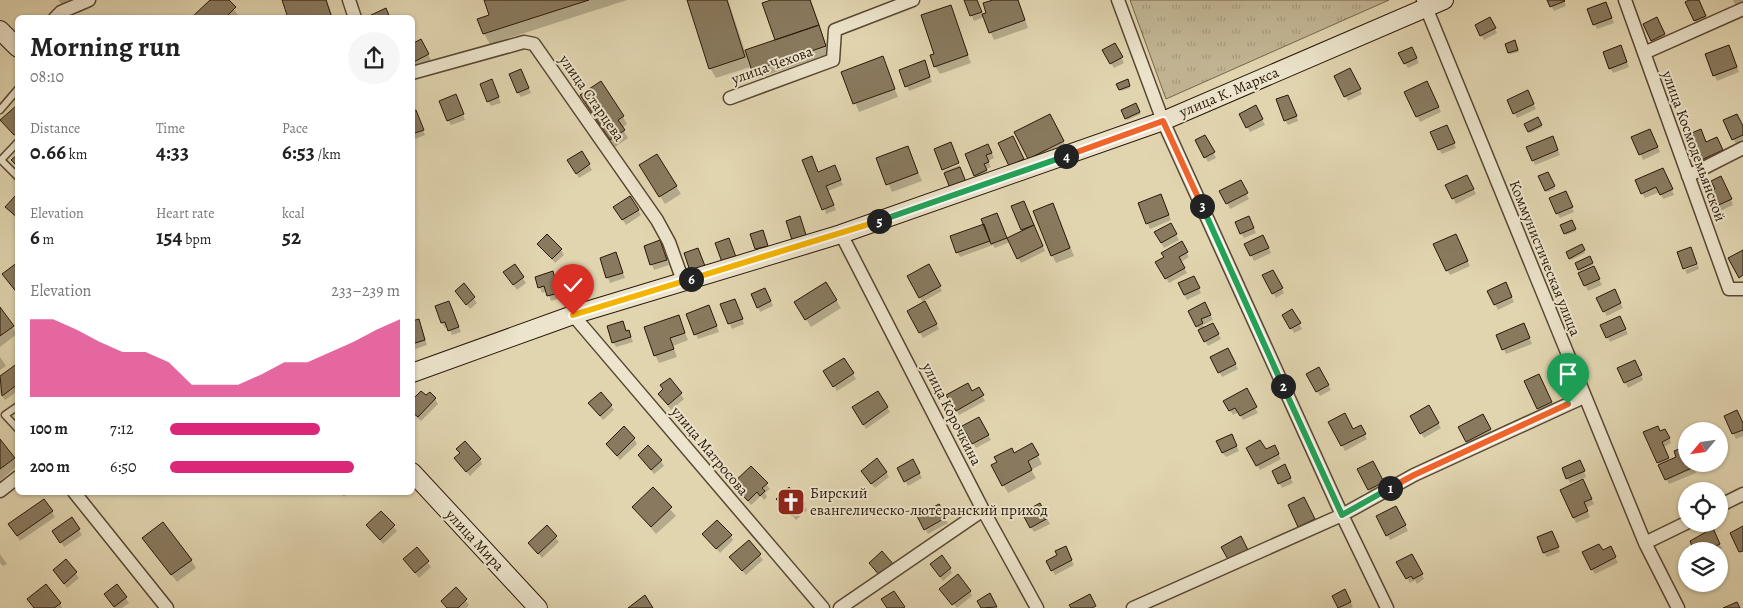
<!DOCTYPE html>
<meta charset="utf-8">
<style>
:root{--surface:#fff;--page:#f6f6f6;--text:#222;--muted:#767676;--accent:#db2777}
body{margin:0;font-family:Alegreya,serif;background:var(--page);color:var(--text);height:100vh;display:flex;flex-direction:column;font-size:19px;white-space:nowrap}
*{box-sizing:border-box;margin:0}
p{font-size:16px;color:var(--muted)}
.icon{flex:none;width:28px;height:28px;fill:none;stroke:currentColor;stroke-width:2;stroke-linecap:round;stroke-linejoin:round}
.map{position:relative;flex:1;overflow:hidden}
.details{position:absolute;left:15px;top:15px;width:400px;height:480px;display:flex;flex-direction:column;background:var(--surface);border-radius:8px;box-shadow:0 1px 4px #0004}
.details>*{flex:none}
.needle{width:32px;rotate:241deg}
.controls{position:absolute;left:1678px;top:422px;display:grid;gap:10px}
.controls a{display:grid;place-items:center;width:50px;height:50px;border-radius:50%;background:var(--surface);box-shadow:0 1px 4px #0004;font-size:25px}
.pin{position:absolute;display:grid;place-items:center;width:42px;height:42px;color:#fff;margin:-51px -21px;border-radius:50% 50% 50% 0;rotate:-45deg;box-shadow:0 0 5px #0007}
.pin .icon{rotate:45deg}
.km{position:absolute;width:25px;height:25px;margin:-12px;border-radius:50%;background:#222;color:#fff;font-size:14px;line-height:25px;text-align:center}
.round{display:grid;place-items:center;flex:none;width:52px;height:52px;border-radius:26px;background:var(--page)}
.head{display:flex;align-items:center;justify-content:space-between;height:85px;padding:0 15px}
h1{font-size:28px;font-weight:600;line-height:38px}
.stats{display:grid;grid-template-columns:repeat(3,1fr);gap:8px;height:85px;padding:5px 15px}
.stats div{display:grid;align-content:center}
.stats b{font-size:21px;font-weight:600}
.stats small{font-size:14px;font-weight:400}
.stats p{font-size:14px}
.chart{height:140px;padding:10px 15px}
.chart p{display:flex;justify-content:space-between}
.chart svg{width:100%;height:90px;margin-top:5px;fill:var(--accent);opacity:.7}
ul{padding:0 15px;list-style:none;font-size:16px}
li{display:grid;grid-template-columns:80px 60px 1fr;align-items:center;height:38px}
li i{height:12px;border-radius:6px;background:var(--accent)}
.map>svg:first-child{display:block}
</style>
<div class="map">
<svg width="1743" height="608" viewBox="0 0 1743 608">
<defs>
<pattern id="grass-tufts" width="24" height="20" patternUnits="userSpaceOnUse" patternTransform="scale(1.25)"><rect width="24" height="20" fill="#c2b593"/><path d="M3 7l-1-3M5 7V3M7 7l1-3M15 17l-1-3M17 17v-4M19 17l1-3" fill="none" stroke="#a79b7d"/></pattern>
</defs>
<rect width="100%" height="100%" fill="#e1d5b0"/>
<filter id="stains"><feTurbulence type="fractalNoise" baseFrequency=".004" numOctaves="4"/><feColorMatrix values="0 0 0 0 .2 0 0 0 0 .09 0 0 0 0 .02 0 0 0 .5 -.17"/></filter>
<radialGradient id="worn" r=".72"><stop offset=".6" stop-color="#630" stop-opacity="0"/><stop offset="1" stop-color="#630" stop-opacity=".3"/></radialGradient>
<path fill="url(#grass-tufts)" stroke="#76664e" d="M1130,0H1389L1166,99Z"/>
<path fill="#0003" d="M58,0H77L67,10Z
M212,0H227L240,18H193Z
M283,0H327L333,18H290Z
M485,0H627L490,44L484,34L490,16Z
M688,0H728L745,51L776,41L775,0H811L829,54L758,78L750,59H747L750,67L716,78L710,68Z
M965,0H977L983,16L988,14L996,0H1018L1028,28L994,40L984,17L974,21Z
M1548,0H1564L1566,6L1554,11Z
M1692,0H1698L1708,21L1698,26L1687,2Z
M1733,0H1743V8L1738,10Z
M950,6L971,63L940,74L935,66L936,55Z
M1608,8L1614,23L1597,29L1594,24Z
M1490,19L1497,33L1484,40L1476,26Z
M1659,23L1667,39L1655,45L1652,40Z
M421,41L431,60L412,70V46Z
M1516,44L1519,52L1510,54L1509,52Z
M1115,45L1124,63L1114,68L1104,50Z
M1731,51L1739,72L1717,81L1706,55Z
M1623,52L1629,67L1613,73L1610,68Z
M1414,53L1419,63L1408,68L1405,63Z
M882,58L898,97L859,112L843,73Z
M924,61L932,82L909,91L901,71Z
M1353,75L1362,94L1348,101L1336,77Z
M524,76L531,93L521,97L518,93Z
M1127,81L1130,88L1121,91L1118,84Z
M494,86L501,103L491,106L488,101Z
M1430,87L1441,112L1420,122L1406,92Z
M1530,97L1536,109L1517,118L1509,101Z
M458,101L465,120L451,125L448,120Z
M1291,101L1298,121L1288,125L1285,120Z
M586,103L623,117L627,124L622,128L628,138L615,147Z
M1136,105L1141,114L1127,120L1123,110Z
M17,107L18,108V139L2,121Z
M1256,107L1265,125L1250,132L1241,115Z
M412,113L418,117L425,135L415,139L412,135Z
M1538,118L1542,127L1530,133L1525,125Z
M1725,121L1743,128V141L1736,144Z
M1054,123L1067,149L1033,166L1029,158Z
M1449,131L1456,148L1442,154L1439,149Z
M1652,135L1660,152L1643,160L1633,137Z
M1205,136L1216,158L1208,162L1197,141Z
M1555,143L1560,155L1535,165L1533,160Z
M1706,143H1720L1725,155L1701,166L1698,161Z
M908,148L922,181L892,192L878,159Z
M991,151L994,158L988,161L991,167L986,169L989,176L978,180L967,154Z
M582,153L592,170L579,178L569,161Z
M657,156L681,194L665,204L645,173Z
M814,163L819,173L837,172L843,185L828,191L836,210L826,214Z
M960,165V169L968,187L944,171Z
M1548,173L1555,189L1547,192L1540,177Z
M1666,174L1674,195L1663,199L1660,192L1645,198L1642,193Z
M1469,181L1476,194L1456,204L1447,185Z
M1240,182L1249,199L1230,209L1221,191Z
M1724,183L1733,205L1718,212L1709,193Z
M1568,197L1574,212L1560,218L1557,213Z
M18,198V221L7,207Z
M1163,200L1171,220L1150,229L1139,204Z
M1053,205L1074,256L1056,263L1052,255Z
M1012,207H1026L1045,251L1021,263L1010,242L995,248L993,245L960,257L957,252L999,219L1007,239L1022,231Z
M638,210L641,215L626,225L618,212Z
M1571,221L1576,231L1566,235L1561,225Z
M1251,222L1256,233L1244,238L1241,233Z
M1170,224L1179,240L1164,248L1156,232Z
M763,231L770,251L759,254L752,235Z
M1458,240L1470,266L1450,275L1447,270Z
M660,242L669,265L654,270L645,246Z
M1266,242L1271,253L1254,261L1246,244Z
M1181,243L1189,257L1181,262L1187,273L1169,283L1157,263Z
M539,244L561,250L564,255L555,263Z
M1581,245L1585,253L1571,260L1567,252Z
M616,254L625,278L610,283L601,259Z
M1589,257L1593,265L1580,271L1576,263Z
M1698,265L1699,269L1687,274L1685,270Z
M514,266L526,283L517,290L508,277Z
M928,266L942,291L924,301L939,329L923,338L908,311L923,303L909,277Z
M1273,271L1284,293L1276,298L1264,276Z
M1596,273L1602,285L1588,291L1580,274Z
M536,278H555L561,298L551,301L547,291L542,293Z
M1196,282L1201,293L1187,300L1179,284Z
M826,284L841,308L811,327L796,302Z
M464,285L477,303L470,309L456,291Z
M1508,289L1514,302L1498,310L1489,292Z
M768,294L773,306L760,312L758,307Z
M1617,296L1623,308L1607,316L1604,311Z
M735,300L744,324L732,329L722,305Z
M449,302L461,332L452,335L448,326L445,328L442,323L436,307Z
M0,309L17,334L0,347Z
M1207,309L1213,320L1203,325L1205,328L1213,324L1221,339L1208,346L1190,311Z
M1292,310L1302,329L1294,333L1284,315Z
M711,312L719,332L698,339L696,334Z
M678,317L688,340L673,346L677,357L659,363L655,355Z
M1622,322L1628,334L1610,342L1602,326Z
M412,323L421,326L427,345L413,350Z
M1526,330L1532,344L1506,354L1498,336Z
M629,332L633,342L616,347L613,342Z
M1227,350L1238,369L1222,377L1212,358Z
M0,357L6,366L0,370Z
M844,359L856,379L837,391L825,371Z
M18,365V391L5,400L0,393V378Z
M1637,366L1643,380L1628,388L1619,369Z
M1319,368L1331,390L1320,396L1308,374Z
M669,380L684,399L671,410L659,394Z
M1541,381L1554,407L1541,413L1538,409Z
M978,389L985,401L959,415L948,395L972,393Z
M1246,390L1258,413L1243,420L1239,412L1233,415L1225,401Z
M878,393L890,412L866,429L853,407Z
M426,397L435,399L438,404L421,421L412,413V402Z
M611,406L614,410L603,420L593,408Z
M1429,407L1441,428L1424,438L1412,417Z
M1483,416L1493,434L1470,447L1460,428Z
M1726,416L1743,424V436L1736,439Z
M979,418L991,440L976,448L964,427Z
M1330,422L1353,430L1360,426L1367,439L1345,451Z
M1660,433L1668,435L1671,443L1664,447L1670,461L1678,457L1684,448L1686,464H1691L1696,473L1669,484L1658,462Z
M634,439L637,444L620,460L607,445Z
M0,441L18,465L0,481Z
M1234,441L1239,451L1226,457L1223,453Z
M1032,445L1042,464L1031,470L1036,478L1008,493L993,466Z
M1274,446L1281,459L1260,470L1248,449L1265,451Z
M458,449L480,460L482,464L470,476L456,459L461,454Z
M639,455L661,461L664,466L654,474Z
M913,461L922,478L908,486L899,469Z
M1373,463L1385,487L1372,494L1359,470Z
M751,467L770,489L765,493L767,497L764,500L761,496L751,505L734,484Z
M1582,467L1586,477L1570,483L1563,469Z
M1273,471H1287L1293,483L1282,488Z
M886,472L889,477L875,488L865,476Z
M1586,486L1594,504L1586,508L1590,517L1576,523L1574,518Z
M653,489L676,516L656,534L634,507Z
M340,492H348L344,497Z
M778,499L804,505L807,510L796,520Z
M1307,504L1317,525L1302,531L1299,526Z
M1039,505L1050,524L1034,532L1024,513Z
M939,506L948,523L928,534L919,517Z
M1396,507L1408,531L1390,540L1378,516Z
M52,512L55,517L20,541L12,529Z
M381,512L397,531L383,544L367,525Z
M72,519L82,535L64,547L57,536Z
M547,527L559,542L542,558L529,543Z
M704,534L731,536L733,540L720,553Z
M1715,534L1722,549L1717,551H1695L1691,541Z
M1554,537L1560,552L1547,557L1544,553Z
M749,541L763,560L746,575L734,562Z
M149,546L191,560L196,568L177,582Z
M417,549L431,567L419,578L404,560Z
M1068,552L1074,565L1055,575L1052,570Z
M1602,552L1613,553L1618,563L1595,574L1592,569Z
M0,554L7,564L3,566L0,563Z
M1411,555L1424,579L1417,584L1415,580L1410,583L1398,562Z
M66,561L79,578L67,588L54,571Z
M950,568L952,573L943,581L935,569Z
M117,586L129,603L122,608H115L108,599Z
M456,589L469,605L466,608H447Z
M970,591L972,596L957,608L944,594Z
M1344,591L1353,607L1351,608H1340L1334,596Z
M28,600L60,604L62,608H34Z"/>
<path fill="#897a5f" stroke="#2a1808" d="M210,0H229L236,7L225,18H191Z
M282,0H326L332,18H288Z
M484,0H589L483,34L477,19L489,15Z
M687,0H727L745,57L709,69Z
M771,0H810L819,25L775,40L762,3Z
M964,0H977L982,12L970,16Z
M993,0H1018L1025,20L989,33L982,14L986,13L983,3Z
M1547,0H1564L1565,1L1550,7Z
M1689,0H1699L1706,16L1694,21L1685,2Z
M1606,2L1612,18L1593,25L1587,9Z
M951,5L968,55L934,67L930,55L934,54L921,15Z
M386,8L390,18H369V16Z
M1490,17L1496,28L1480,36L1475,25Z
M1657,17L1665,34L1651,41L1643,24Z
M819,25L826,46L752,71L745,50Z
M421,39L429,54L412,63V44Z
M1515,40L1518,50L1508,53L1505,44Z
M1115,43L1123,57L1110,64L1102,50Z
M1621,45L1627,62L1609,69L1603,52Z
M1729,45L1737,67L1713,76L1705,54Z
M1412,47L1417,58L1404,64L1398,53Z
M883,56L895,89L853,104L841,72Z
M925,60L930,77L905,87L899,70Z
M1350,68L1361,89L1344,97L1334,76Z
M521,69L529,88L517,93L509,74Z
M492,79L499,97L487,102L480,84Z
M1128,79L1130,86L1119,90L1116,84Z
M601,81L624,116L618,120L625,130L610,140L580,95Z
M1427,81L1439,107L1416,117L1404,92Z
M1528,90L1534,104L1513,114L1507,100Z
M456,94L464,114L447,121L439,101Z
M1288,95L1297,116L1284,121L1276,99Z
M1136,103L1140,112L1125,119L1121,110Z
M17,105L18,132L14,135L0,120Z
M1256,105L1263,119L1246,128L1239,114Z
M416,110L424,130L412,134V112Z
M1050,114L1064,141L1028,159L1014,132Z
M1737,114L1743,126V135L1732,140L1723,120Z
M1538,117L1542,125L1528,132L1524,124Z
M1447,125L1455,143L1438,150L1430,132Z
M1650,129L1658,147L1639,155L1631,137Z
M1701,129L1706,142L1717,137L1723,150L1697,162L1685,136Z
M1205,135L1215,152L1204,158L1195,140Z
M1013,136L1024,159L1009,166L998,143Z
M1553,136L1558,150L1532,161L1526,147Z
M951,142L959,163L942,170L934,149Z
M988,144L992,153L986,155L989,162L984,164L987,170L974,176L965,154Z
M908,146L918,173L886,185L876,158Z
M582,151L590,164L576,174L567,160Z
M18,154V167L11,160Z
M657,154L677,186L659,197L639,165Z
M812,156L818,172L835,165L841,180L826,186L834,205L822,210L802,160Z
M960,167L966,182L950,188L944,173Z
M1663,168L1673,189L1660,195L1656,187L1641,194L1635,180Z
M1548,172L1555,186L1545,191L1538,176Z
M1467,175L1474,189L1452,199L1445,185Z
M1721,176L1732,199L1714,207L1707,193L1715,189L1711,181Z
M1241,180L1248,193L1226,204L1219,191Z
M1566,191L1573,207L1556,214L1549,198Z
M1161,194L1169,215L1146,224L1138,203Z
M16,195L18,196V218L5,207Z
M630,196L639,210L622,220L613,207Z
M1024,201L1034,225L1021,230L1011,206Z
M1053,203L1070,248L1051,256L1033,211Z
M997,213L1007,238L991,244L981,219Z
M800,216L806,235L792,240L786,221Z
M1249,216L1254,228L1240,234L1235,222Z
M1572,220L1576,229L1564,234L1560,225Z
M1171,223L1177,234L1161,243L1154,232Z
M984,224L990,241L956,253L950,236Z
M1034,225L1043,246L1017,259L1007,238Z
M763,230L768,246L755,249L750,234Z
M547,234L562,249L552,259L537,244Z
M1456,234L1468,261L1446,271L1433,244Z
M1263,235L1269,248L1250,256L1244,244Z
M729,238L736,257L722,262L715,243Z
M660,240L667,260L650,265L644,246Z
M1182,241L1188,252L1179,257L1185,268L1165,279L1155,262L1164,257L1161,253Z
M1582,244L1585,250L1569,259L1566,252Z
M1691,247L1697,264L1683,269L1677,252Z
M698,248L705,266L690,271L684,253Z
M1743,250V275L1739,278L1728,258Z
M616,252L623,273L606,278L600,258Z
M1590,256L1593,263L1578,270L1575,263Z
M18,262V294L2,274Z
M515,264L524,277L513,285L503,272Z
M929,264L941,286L919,298L907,276Z
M1594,266L1600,279L1584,286L1578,273Z
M1273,270L1283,288L1272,294L1262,275Z
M553,271L559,293L547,296L544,286L538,288L535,277Z
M1194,276L1200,288L1184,295L1178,283Z
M826,282L837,300L805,320L794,302Z
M1506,282L1512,297L1494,305L1487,291Z
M464,283L475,297L466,305L455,291Z
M765,288L771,301L757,308L751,294Z
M1615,289L1621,303L1603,312L1596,298Z
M735,299L743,319L728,324L720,304Z
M449,301L459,327L448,331L445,322L441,323L435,306Z
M925,301L937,324L919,333L907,311Z
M1205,302L1211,315L1201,319L1203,323L1196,327L1188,311Z
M709,305L717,326L694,335L686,314Z
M0,307L14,326L0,336Z
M1292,309L1301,323L1290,329L1282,315Z
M679,315L685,333L670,338L674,349L654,356L644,327Z
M1620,316L1626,329L1606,338L1600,325Z
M419,319L425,340L412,344V321Z
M623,321L626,331L629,330L631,337L612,343L607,326Z
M1213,323L1219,334L1204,342L1198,330Z
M1524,323L1530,338L1502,350L1496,335Z
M1228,348L1236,364L1218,373L1210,357Z
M844,358L854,373L833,387L823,371Z
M1635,360L1642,375L1624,383L1617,368Z
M18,363V384L2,396L0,376Z
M1319,367L1329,385L1316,392L1306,374Z
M1539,374L1552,402L1537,409L1524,381Z
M670,378L682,393L668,405L658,394L663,389L660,385Z
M968,383L972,391L979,387L984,395L956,411L946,395Z
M1247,388L1257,407L1240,416L1235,408L1229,411L1223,401Z
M421,391L426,395L430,392L436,398L418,417L412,412V400Z
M878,391L888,407L863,425L852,407Z
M601,392L612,405L600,416L588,403Z
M1429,405L1439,423L1420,434L1410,416Z
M1737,410L1743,423V430L1732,434L1724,416Z
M1345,413L1353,429L1361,425L1366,434L1341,446L1328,422Z
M1483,414L1491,429L1466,442L1458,427Z
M979,417L989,435L972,444L962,426Z
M624,426L635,438L617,456L606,444Z
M1658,426L1660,431L1665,429L1670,438L1662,442L1669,458L1657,463L1643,432Z
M1232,434L1237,446L1222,453L1216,441Z
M0,439L15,458L0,469Z
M1260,440L1266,449L1275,445L1279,454L1256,466L1246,448Z
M465,441L481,459L466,472L454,458L460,453L456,449Z
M1032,443L1039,455L1028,461L1032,470L1002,486L991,465L997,462L994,457L1012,448L1014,453Z
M648,445L662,460L651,470L638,455Z
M1684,447L1686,464H1692L1694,467L1665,480L1658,465L1676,457L1674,451Z
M877,458L887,472L871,484L861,471Z
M913,459L920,473L904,482L897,468Z
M1580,460L1585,471L1566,479L1562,468Z
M1373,461L1384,482L1368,490L1357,469Z
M1285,464L1291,478L1278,484L1272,471Z
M751,466L768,483L762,488L765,491L760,496L757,492L748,501L732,484Z
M1583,479L1592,499L1584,502L1588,511L1573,518L1560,490Z
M653,487L672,507L651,527L632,507Z
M789,487L805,504L792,516L776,499Z
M1304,497L1315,519L1298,527L1288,505Z
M44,499L53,511L17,536L8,524Z
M1040,503L1048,518L1030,528L1022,513Z
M939,504L947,517L924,530L917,516Z
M1396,506L1406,525L1386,536L1376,516Z
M381,511L395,525L380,540L366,525Z
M72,517L80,529L60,543L52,531Z
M717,520L732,535L716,549L702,534Z
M163,522L192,560L171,575L142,538Z
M547,525L557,536L538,554L528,543Z
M1743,526V551L1739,552L1730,533Z
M1713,528L1720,544L1705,551H1694L1690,541Z
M1552,531L1559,547L1543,553L1537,537Z
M1241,536L1249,552L1230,563L1221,547Z
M749,540L761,554L742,571L729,557Z
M1599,544L1603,550L1611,546L1616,557L1591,570L1582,552Z
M1066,546L1072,560L1051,571L1046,561L1057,555L1055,551Z
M417,547L429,561L415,573L403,559Z
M882,551L894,565L880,576L869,563Z
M1412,554L1423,574L1413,579L1411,576L1406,579L1396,562Z
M942,555L951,568L940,577L930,564Z
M66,559L77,572L64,584L53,570Z
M958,574L971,591L952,605L939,589Z
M46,584L61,603L54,608H34L27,599Z
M117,584L127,597L114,607L104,594Z
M456,587L467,599L458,608H447L441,601Z
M1345,589L1351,602L1338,608L1332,596Z
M894,591L905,607L903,608H887L881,599Z
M990,593L997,607L981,608L977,601Z
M1090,594L1096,606L1092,608H1071L1069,605Z
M645,595L653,608H628Z
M1737,602L1740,608H1723Z"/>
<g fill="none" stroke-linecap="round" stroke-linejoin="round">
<defs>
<path id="lane" d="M0,110L18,89
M18,142L1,160L18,177
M18,406L5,415L18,429"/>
<path id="street" d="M349,0L355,18
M1118,0L1163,121L1342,515L1387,608
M1423,0L1645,543L1678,608
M1625,0L1729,289H1743
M55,18L61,12L89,0
M1644,53L1743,9
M412,73L524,42L534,44L657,220L669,242L683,281
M730,98L833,60L835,30L913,0
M1688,176L1743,148
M841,234L983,510L1037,608
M573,315L823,608
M0,491L18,477
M74,492L167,608
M1719,506L1743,494
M1645,543L1686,523
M840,608L983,510
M1133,608L1342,515L1414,475L1584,397"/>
<path id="secondary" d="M0,30L18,48
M412,373L573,315L841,234L1163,121L1444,0
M412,472L538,608"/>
</defs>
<use href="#lane" stroke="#584732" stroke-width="9"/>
<use href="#street" stroke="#584732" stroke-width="15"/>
<use href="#secondary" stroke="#2a1808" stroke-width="20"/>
<use href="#lane" stroke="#ece4cc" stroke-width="6"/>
<use href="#street" stroke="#ece4cc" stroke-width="12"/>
<use href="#secondary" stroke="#ece4cc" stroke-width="18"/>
</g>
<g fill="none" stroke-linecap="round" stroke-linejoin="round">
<defs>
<path id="split-1" d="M1390,488L1414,475L1568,404"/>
<path id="split-2" d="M1283,386L1342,515L1390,488"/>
<path id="split-3" d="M1202,206L1283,386"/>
<path id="split-4" d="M1066,156L1163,121L1202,206"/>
<path id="split-5" d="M879,221L1066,156"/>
<path id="split-6" d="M691,279L879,221"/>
<path id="split-7" d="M573,315L691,279"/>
</defs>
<use href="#split-1" stroke="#fff" stroke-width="10"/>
<use href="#split-2" stroke="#fff" stroke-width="10"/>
<use href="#split-3" stroke="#fff" stroke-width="10"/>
<use href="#split-4" stroke="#fff" stroke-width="10"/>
<use href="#split-5" stroke="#fff" stroke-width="10"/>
<use href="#split-6" stroke="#fff" stroke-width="10"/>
<use href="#split-7" stroke="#fff" stroke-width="10"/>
<use href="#split-1" stroke="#f0652b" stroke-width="6"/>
<use href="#split-2" stroke="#22a559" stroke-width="6"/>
<use href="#split-3" stroke="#22a559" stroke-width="6"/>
<use href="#split-4" stroke="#f0652b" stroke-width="6"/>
<use href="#split-5" stroke="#22a559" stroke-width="6"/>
<use href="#split-6" stroke="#f5b400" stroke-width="6"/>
<use href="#split-7" stroke="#f5b400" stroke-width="6"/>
</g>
<defs>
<symbol id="church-square" viewBox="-11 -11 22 22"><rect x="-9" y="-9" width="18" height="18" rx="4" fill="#8f2418" stroke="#ece4cc"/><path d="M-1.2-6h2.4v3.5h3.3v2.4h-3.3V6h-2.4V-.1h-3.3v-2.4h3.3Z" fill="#fff"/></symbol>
</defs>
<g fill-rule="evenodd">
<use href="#church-square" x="775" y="486" width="32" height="32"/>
</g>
<g text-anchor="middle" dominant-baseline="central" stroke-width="4" stroke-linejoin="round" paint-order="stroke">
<g font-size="15" fill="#2a1808" stroke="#ece4cc">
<text transform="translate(772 65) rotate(-20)">улица Чехова</text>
<text transform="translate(1229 92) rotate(-23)">улица К. Маркса</text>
<text transform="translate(592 98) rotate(55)">улица Старцева</text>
<text transform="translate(1694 146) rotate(70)">улица Космодемьянской</text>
<text transform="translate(1545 258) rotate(68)">Коммунистическая улица</text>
<text transform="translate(952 414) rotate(63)">улица Корочкина</text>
<text transform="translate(710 451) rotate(50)">улица Матросова</text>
<text transform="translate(475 540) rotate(47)">улица Мира</text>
</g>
<g font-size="15" fill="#2a1808" stroke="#ece4cc" text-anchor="start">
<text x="810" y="493">Бирский<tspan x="810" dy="17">евангелическо-лютеранский приход</tspan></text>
</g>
</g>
<rect width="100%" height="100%" filter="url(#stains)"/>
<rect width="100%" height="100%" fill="url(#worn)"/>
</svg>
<div class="controls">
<a><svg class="needle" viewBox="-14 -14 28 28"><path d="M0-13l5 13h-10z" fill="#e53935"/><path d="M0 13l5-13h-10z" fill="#767676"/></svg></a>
<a><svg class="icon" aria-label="locate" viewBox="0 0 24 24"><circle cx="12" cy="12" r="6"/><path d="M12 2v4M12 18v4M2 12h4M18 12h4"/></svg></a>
<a><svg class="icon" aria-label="layers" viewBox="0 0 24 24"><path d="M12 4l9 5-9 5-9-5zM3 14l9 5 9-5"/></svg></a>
</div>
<div class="pin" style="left:1568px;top:404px;background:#1e9e55"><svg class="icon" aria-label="arrive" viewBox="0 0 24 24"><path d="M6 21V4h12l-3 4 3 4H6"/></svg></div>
<div class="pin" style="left:573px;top:315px;background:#d93025"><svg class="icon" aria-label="check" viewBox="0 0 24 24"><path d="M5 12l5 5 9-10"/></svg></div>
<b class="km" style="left:1390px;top:488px">1</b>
<b class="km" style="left:1283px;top:386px">2</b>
<b class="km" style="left:1202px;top:206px">3</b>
<b class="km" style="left:1066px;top:156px">4</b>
<b class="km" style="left:879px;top:221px">5</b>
<b class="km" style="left:691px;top:279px">6</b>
<section class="details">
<div class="head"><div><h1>Morning run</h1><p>08:10</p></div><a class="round"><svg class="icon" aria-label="share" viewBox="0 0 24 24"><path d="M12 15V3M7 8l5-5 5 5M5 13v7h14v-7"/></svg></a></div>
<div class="stats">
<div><p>Distance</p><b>0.66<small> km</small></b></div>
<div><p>Time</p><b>4:33</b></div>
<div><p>Pace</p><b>6:53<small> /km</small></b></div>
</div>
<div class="stats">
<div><p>Elevation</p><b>6<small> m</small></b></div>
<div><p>Heart rate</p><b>154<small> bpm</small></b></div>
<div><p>kcal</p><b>52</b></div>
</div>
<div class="chart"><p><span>Elevation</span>233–239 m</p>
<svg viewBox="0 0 160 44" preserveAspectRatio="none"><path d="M0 44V6L10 6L20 11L30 17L40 22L50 22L60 27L70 38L80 38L90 38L100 33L110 27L120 27L130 22L140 17L150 11L160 6V44z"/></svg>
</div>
<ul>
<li><b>100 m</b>7:12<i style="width:65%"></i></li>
<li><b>200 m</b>6:50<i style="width:80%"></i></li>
</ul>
</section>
</div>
